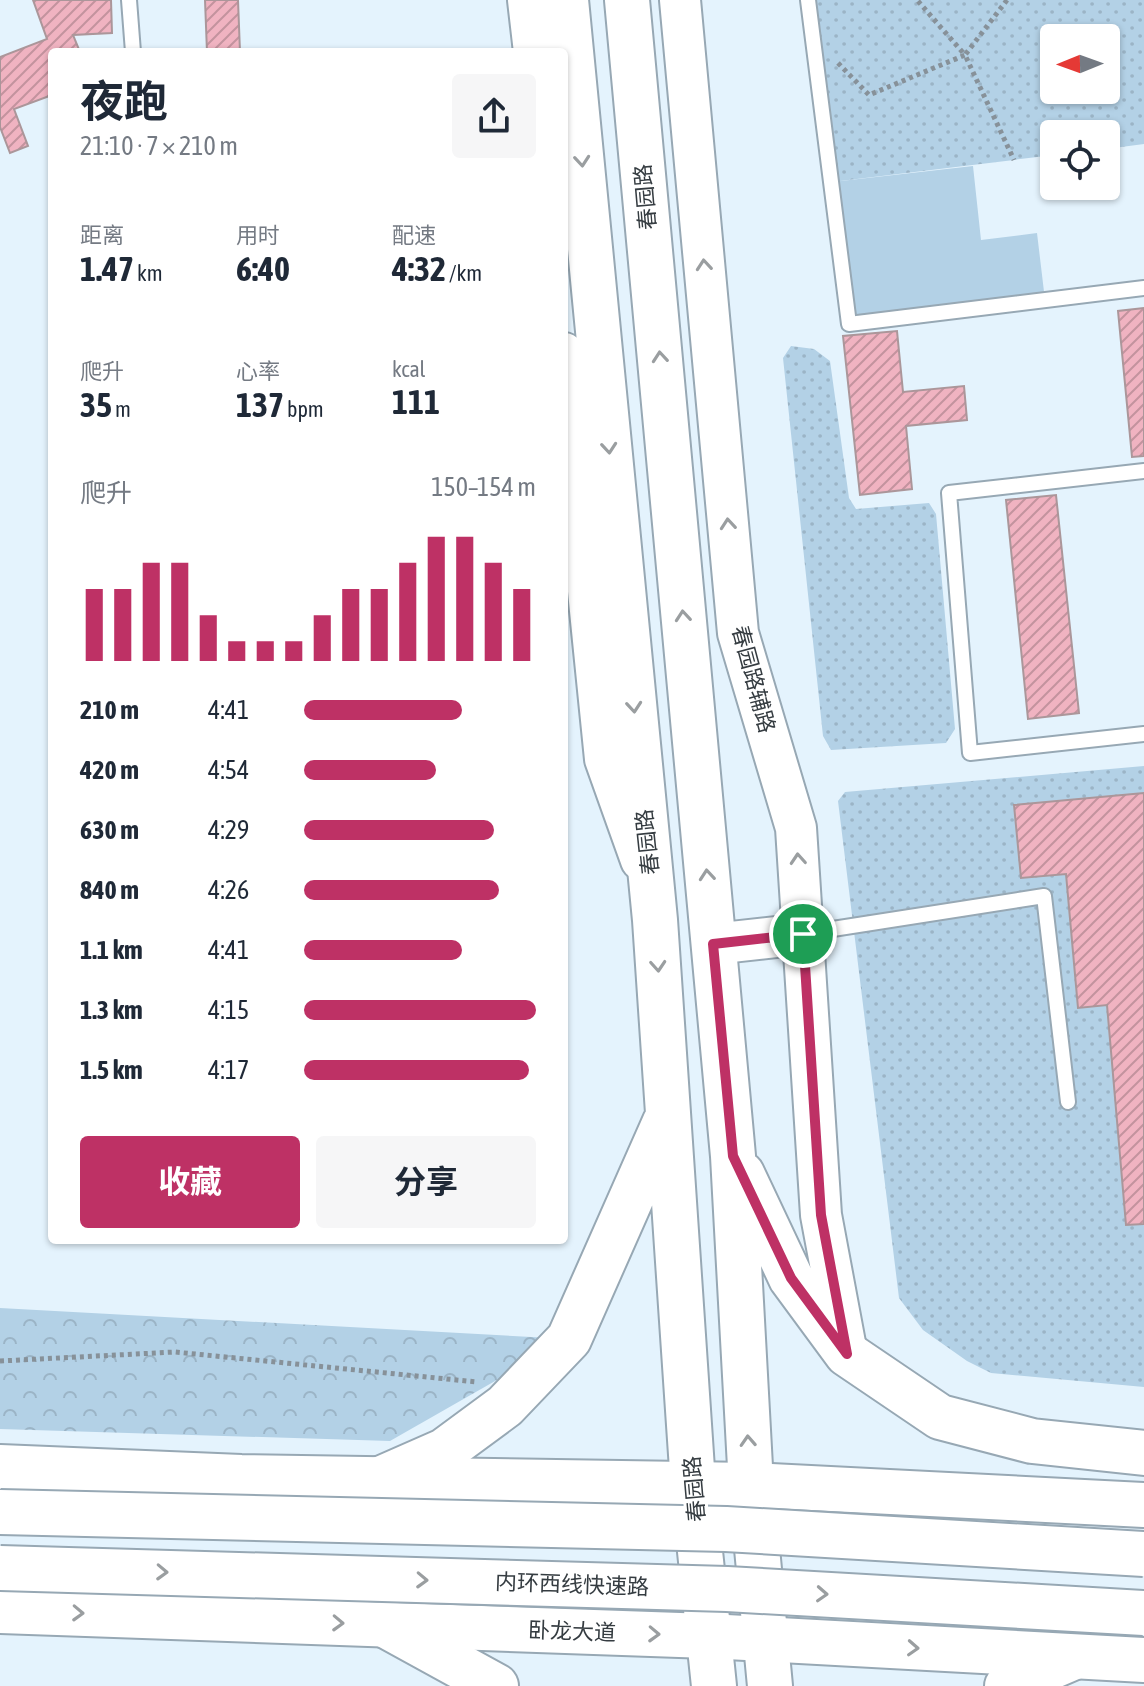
<!DOCTYPE html>
<html lang="zh">
<meta charset="utf-8">
<style>
:root{--surface:#fff;--page:#f6f6f7;--text:#1f2937;--muted:#747a83;--accent:#be3165}
body{margin:0;font-family:"Asap Condensed","Noto Sans SC",sans-serif;background:var(--page);color:var(--text);height:100vh;display:flex;flex-direction:column;font-size:30px;white-space:nowrap}
*{box-sizing:border-box;margin:0}
p{font-size:26px;color:var(--muted)}
.icon{flex:none;width:44px;height:44px;fill:none;stroke:currentColor;stroke-width:2;stroke-linecap:round;stroke-linejoin:round}
.map{position:relative;flex:1;overflow:hidden}
.panel{position:absolute;left:48px;top:48px;width:520px;height:1196px;display:flex;flex-direction:column;background:var(--surface);border-radius:8px;box-shadow:0 2px 6px #0004}
.panel>*{flex:none}
.needle{width:52px;rotate:269deg}
.controls{position:absolute;left:1040px;top:24px;display:grid;gap:16px}
.controls a{display:grid;place-items:center;width:80px;height:80px;border-radius:8px;background:var(--surface);box-shadow:0 2px 6px #0004;font-size:40px}
.pin{position:absolute;display:grid;place-items:center;width:68px;height:68px;color:#fff;margin:-34px;border:4px solid #fff;border-radius:50%;box-shadow:0 2px 8px #0007}
.round{display:grid;place-items:center;flex:none;width:84px;height:84px;border-radius:8px;background:var(--page)}
.overview{display:flex;align-items:center;justify-content:space-between;height:136px;padding:0 32px}
h1{font-size:44px;font-weight:700;line-height:60px}
.stats{display:grid;grid-template-columns:repeat(3,1fr);gap:12px;height:136px;padding:8px 32px}
.stats div{display:grid;align-content:center}
.stats b{font-size:34px;font-weight:700}
.stats small{font-size:22px;font-weight:400}
.stats p{font-size:22px}
.chart{height:224px;padding:16px 32px}
.chart p{display:flex;justify-content:space-between}
.chart svg{width:100%;height:144px;margin-top:8px;stroke:var(--accent);stroke-width:6}
.button{display:flex;gap:16px;margin-top:auto;padding:16px 32px}
.button a{flex:1;height:92px;border-radius:8px;background:var(--accent);color:#fff;font-size:32px;font-weight:700;line-height:92px;text-align:center}
.button a+a{background:var(--page);color:var(--text)}
ul{padding:0 32px;list-style:none;font-size:26px}
li{display:grid;grid-template-columns:128px 96px 1fr;align-items:center;height:60px}
li i{height:20px;border-radius:10px;background:var(--accent)}
.map>svg:first-child{display:block}
</style>
<div class="map">
<svg width="1144" height="1686" viewBox="0 0 1144 1686">
<defs>
<pattern id="grass-dots" width="8" height="8" patternUnits="userSpaceOnUse" patternTransform="scale(2)"><rect width="8" height="8" fill="#b3d1e6"/><path d="M2 2h.1M6 6h.1" fill="none" stroke="#9bb4c6" stroke-width="1.8" stroke-linecap="round"/></pattern>
<pattern id="park-crowns" width="20" height="18" patternUnits="userSpaceOnUse" patternTransform="scale(2)"><rect width="20" height="18" fill="#b3d1e6"/><path d="M2 6a3 3 0 1 1 6 0M12 15a3 3 0 1 1 6 0" fill="none" stroke="#9bb4c6"/></pattern>
<pattern id="building-hatch" width="6" height="6" patternUnits="userSpaceOnUse" patternTransform="scale(2)"><rect width="6" height="6" fill="#f0b3c1"/><path d="M-1 1l2-2M0 6l6-6M5 7l2-2" fill="none" stroke="#c3939e"/></pattern>
</defs>
<rect width="100%" height="100%" fill="#e4f3fd"/>
<path fill="url(#grass-dots)" fill-rule="evenodd" d="M808,0H1144V144L1106,149V134H1054V155L832,182ZM1054,38H1106V90H1054Z
M791,346L814,349L830,361L849,498L856,509L929,503L936,514L955,729L946,743L831,750L823,736L783,358Z
M1144,766V1387L991,1373L967,1361L923,1330L899,1298L838,801L845,792Z"/>
<path fill="url(#park-crowns)" d="M0,1308L569,1339L390,1441L0,1429Z"/>
<path fill="#b3d1e6" d="M973,166L981,240L1037,233L1045,300L849,324L832,182Z"/>
<path fill="url(#building-hatch)" stroke="#ab969a" stroke-width="2" d="M33,0H111L112,33L73,35L80,52H52V95L14,109L28,146L10,153L0,127V57L47,39Z
M205,0H238L240,52H207Z
M1144,308V456L1132,457L1118,311Z
M897,331L903,392L964,386L967,420L906,426L912,489L860,495L843,336Z
M1056,495L1079,713L1028,719L1006,500Z
M1144,793V1224L1126,1225L1107,1005L1078,1008L1066,874L1021,878L1014,805Z"/>
<g fill="none" stroke-linecap="round" stroke-linejoin="round">
<defs>
<path id="lane" d="M129,0L133,52
M808,0L849,324L1144,288
M1144,471L949,493L970,753L1144,734
M807,933L1044,896L1068,1102"/>
<path id="secondary" d="M528,0L534,52
M680,0L738,633L796,828L821,1215L847,1354
M564,353L605,759L641,860
M713,944L803,934"/>
<path id="primary" d="M566,0L655,920L693,1484L714,1686
M627,0L733,1156L751,1485L770,1686
M742,1174L791,1278L847,1354L940,1417L1032,1441L1144,1453
M378,1480L444,1451L505,1406L569,1339L665,1122
M383,1624L496,1686
M1007,1686L1072,1658"/>
<path id="highway" d="M0,1467L241,1477L751,1485L1144,1505
M0,1611L708,1636L1144,1660"/>
</defs>
<use href="#lane" stroke="#97a8b4" stroke-width="18"/>
<use href="#secondary" stroke="#97a8b4" stroke-width="44"/>
<use href="#primary" stroke="#97a8b4" stroke-width="48"/>
<use href="#highway" stroke="#97a8b4" stroke-width="48"/>
<path stroke="#879199" stroke-width="5" stroke-dasharray="4 4" stroke-linecap="butt" d="M1007,0L965,55L1014,160
M838,63L869,95L965,55L917,0
M0,1361L175,1352L477,1382"/>
<use href="#lane" stroke="#fff" stroke-width="14"/>
<use href="#secondary" stroke="#fff" stroke-width="40"/>
<use href="#primary" stroke="#fff" stroke-width="44"/>
<use href="#highway" stroke="#fff" stroke-width="44"/>
<defs>
<path id="highway-bridge" d="M0,1512L726,1529L1144,1554
M0,1568L727,1589L1144,1613"/>
</defs>
<use href="#highway-bridge" stroke="#97a8b4" stroke-width="48" stroke-linecap="butt"/>
<use href="#highway-bridge" stroke="#fff" stroke-width="44"/>
</g>
<defs><path id="oneway-chevron" d="M-2-3.5L2.5 0L-2 3.5" fill="none" stroke-width="1.6" stroke-linecap="round" stroke-linejoin="round" transform="scale(2)"/></defs>
<g stroke="#9a9ea0">
<use href="#oneway-chevron" transform="translate(582 161) rotate(85)"/>
<use href="#oneway-chevron" transform="translate(704 265) rotate(-95)"/>
<use href="#oneway-chevron" transform="translate(660 357) rotate(-95)"/>
<use href="#oneway-chevron" transform="translate(609 448) rotate(85)"/>
<use href="#oneway-chevron" transform="translate(728 524) rotate(-95)"/>
<use href="#oneway-chevron" transform="translate(683 616) rotate(-95)"/>
<use href="#oneway-chevron" transform="translate(634 707) rotate(85)"/>
<use href="#oneway-chevron" transform="translate(798 859) rotate(-94)"/>
<use href="#oneway-chevron" transform="translate(707 875) rotate(-95)"/>
<use href="#oneway-chevron" transform="translate(658 966) rotate(86)"/>
<use href="#oneway-chevron" transform="translate(748 1441) rotate(-93)"/>
<use href="#oneway-chevron" transform="translate(162 1572) rotate(2)"/>
<use href="#oneway-chevron" transform="translate(422 1580) rotate(2)"/>
<use href="#oneway-chevron" transform="translate(822 1594) rotate(3)"/>
<use href="#oneway-chevron" transform="translate(78 1613) rotate(2)"/>
<use href="#oneway-chevron" transform="translate(338 1623) rotate(2)"/>
<use href="#oneway-chevron" transform="translate(654 1634) rotate(2)"/>
<use href="#oneway-chevron" transform="translate(913 1648) rotate(3)"/>
</g>
<g fill="none" stroke-linecap="round" stroke-linejoin="round">
<defs>
<path id="route" d="M803,934L821,1215L847,1354L791,1278L733,1156L713,944Z"/>
</defs>
<use href="#route" stroke="#fff" stroke-width="16"/>
<use href="#route" stroke="#be3165" stroke-width="10"/>
</g>
<g text-anchor="middle" dominant-baseline="central" stroke-width="6" stroke-linejoin="round" paint-order="stroke">
<g font-size="22" fill="#353c41" stroke="#fff">
<text transform="translate(645 197) rotate(-95)">春园路</text>
<text transform="translate(754 679) rotate(75)">春园路辅路</text>
<text transform="translate(647 842) rotate(-96)">春园路</text>
<text transform="translate(694 1489) rotate(-95)">春园路</text>
<text transform="translate(572 1584) rotate(2)">内环西线快速路</text>
<text transform="translate(572 1631) rotate(2)">卧龙大道</text>
</g>
</g>
</svg>
<div class="controls">
<a><svg class="needle" viewBox="-14 -14 28 28"><path d="M0-13l5 13h-10z" fill="#e53935"/><path d="M0 13l5-13h-10z" fill="#747a83"/></svg></a>
<a><svg class="icon" aria-label="locate" viewBox="0 0 24 24"><circle cx="12" cy="12" r="6"/><path d="M12 2v4M12 18v4M2 12h4M18 12h4"/></svg></a>
</div>
<div class="pin" style="left:803px;top:934px;background:#1e9e55"><svg class="icon" aria-label="arrive" viewBox="0 0 24 24"><path d="M6 21V4h12l-3 4 3 4H6"/></svg></div>
<section class="panel">
<div class="overview"><div><h1>夜跑</h1><p>21:10 · 7 × 210 m</p></div><a class="round"><svg class="icon" aria-label="share" viewBox="0 0 24 24"><path d="M12 15V3M7 8l5-5 5 5M5 13v7h14v-7"/></svg></a></div>
<div class="stats">
<div><p>距离</p><b>1.47<small> km</small></b></div>
<div><p>用时</p><b>6:40</b></div>
<div><p>配速</p><b>4:32<small> /km</small></b></div>
</div>
<div class="stats">
<div><p>爬升</p><b>35<small> m</small></b></div>
<div><p>心率</p><b>137<small> bpm</small></b></div>
<div><p>kcal</p><b>111</b></div>
</div>
<div class="chart"><p><span>爬升</span>150–154 m</p>
<svg viewBox="0 0 160 44" preserveAspectRatio="none"><path d="M5 44V22M15 44V22M25 44V14M35 44V14M45 44V30M55 44V38M65 44V38M75 44V38M85 44V30M95 44V22M105 44V22M115 44V14M125 44V6M135 44V6M145 44V14M155 44V22"/></svg>
</div>
<ul>
<li><b>210 m</b>4:41<i style="width:68%"></i></li>
<li><b>420 m</b>4:54<i style="width:57%"></i></li>
<li><b>630 m</b>4:29<i style="width:82%"></i></li>
<li><b>840 m</b>4:26<i style="width:84%"></i></li>
<li><b>1.1 km</b>4:41<i style="width:68%"></i></li>
<li><b>1.3 km</b>4:15<i style="width:100%"></i></li>
<li><b>1.5 km</b>4:17<i style="width:97%"></i></li>
</ul>
<div class="button"><a>收藏</a><a>分享</a></div>
</section>
</div>
